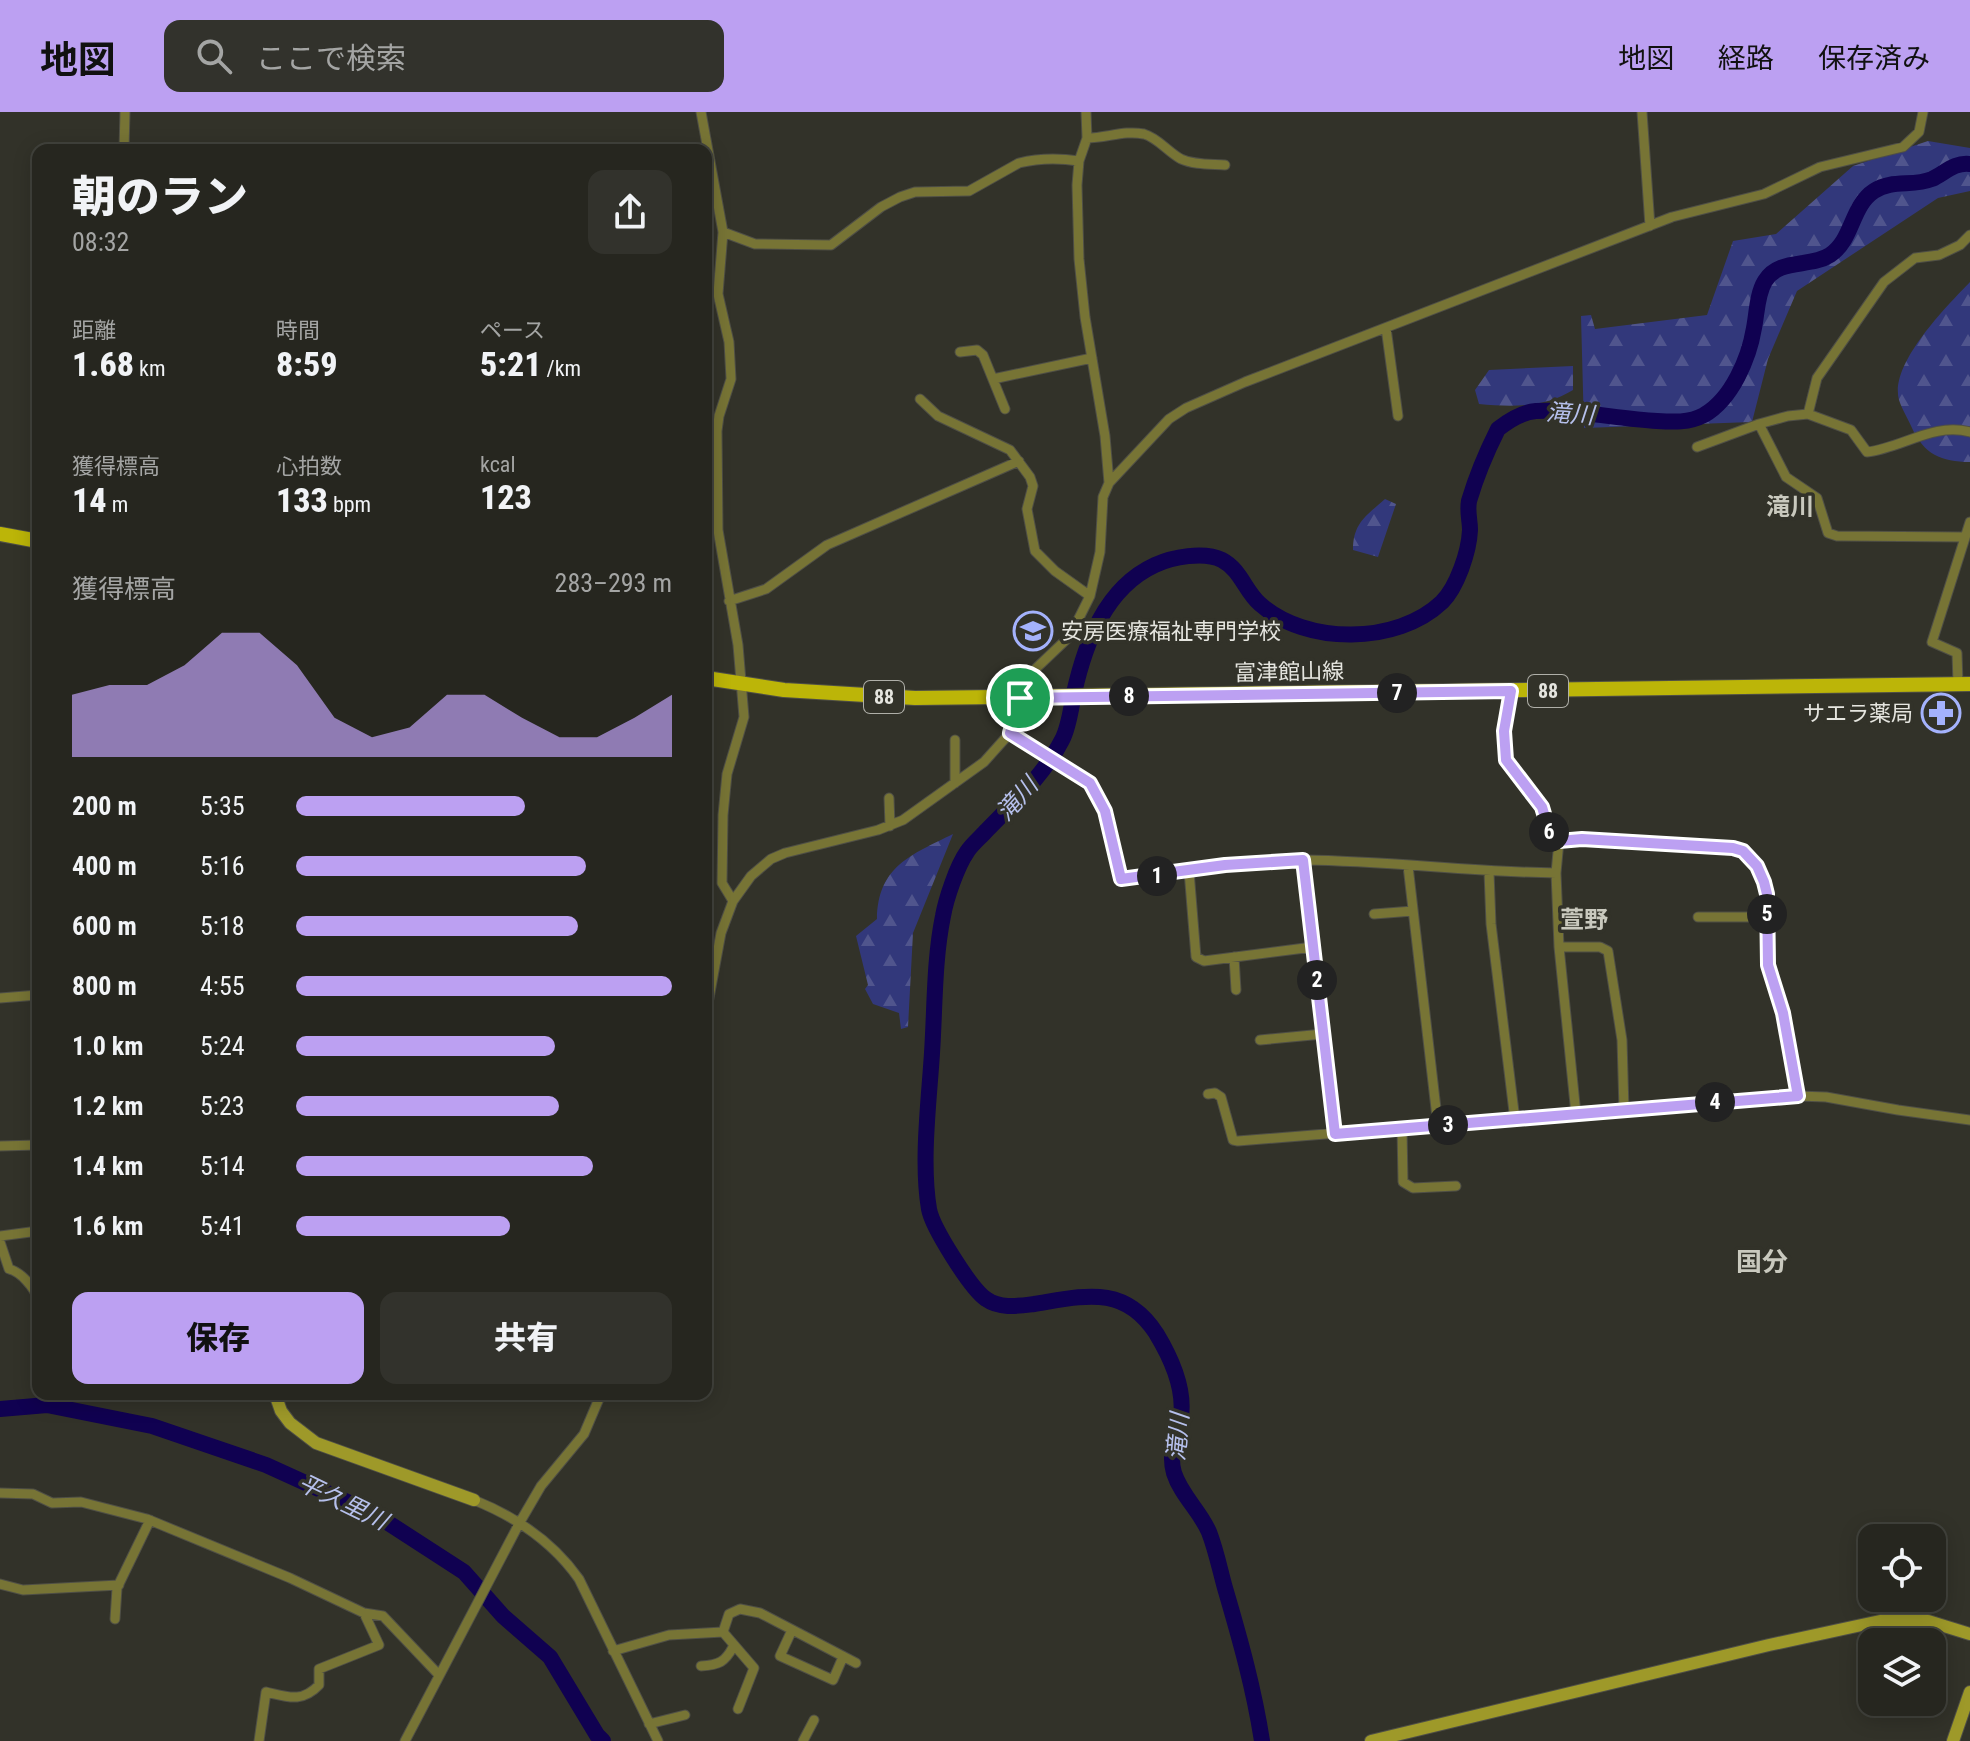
<!DOCTYPE html>
<html lang="ja">
<meta charset="utf-8">
<style>
:root{--surface:#26261f;--page:#32322c;--text:#f1f3f6;--muted:#a4a5a4;--line:#42433d;--accent:#bca0f2}
body{margin:0;font-family:"Roboto Condensed","Noto Sans JP",sans-serif;background:var(--page);color:var(--text);height:100vh;display:flex;flex-direction:column;font-size:30px;white-space:nowrap}
*{box-sizing:border-box;margin:0}
p{font-size:26px;color:var(--muted)}
.icon{flex:none;width:44px;height:44px;fill:none;stroke:currentColor;stroke-width:2;stroke-linecap:round;stroke-linejoin:round}
.map{position:relative;flex:1;overflow:hidden}
.sheet{position:absolute;left:32px;top:32px;width:680px;height:1256px;display:flex;flex-direction:column;background:var(--surface);border-radius:16px;box-shadow:0 4px 20px #0003,0 0 0 2px var(--line)}
.sheet>*{flex:none}
.fabs{position:absolute;left:1858px;top:1412px;display:grid;gap:16px}
.fabs a{display:grid;place-items:center;width:88px;height:88px;border-radius:16px;background:var(--surface);box-shadow:0 4px 20px #0003,0 0 0 2px var(--line);font-size:40px}
.pin{position:absolute;display:grid;place-items:center;width:68px;height:68px;color:#fff;margin:-34px;border:4px solid #fff;border-radius:50%;box-shadow:0 2px 8px #0007}
.km{position:absolute;width:40px;height:40px;margin:-20px;border-radius:50%;background:#222;color:#fff;font-size:22px;line-height:40px;text-align:center}
.round{display:grid;place-items:center;flex:none;width:84px;height:84px;border-radius:16px;background:var(--page)}
.headline{display:flex;align-items:center;justify-content:space-between;height:136px;padding:0 40px}
h1{font-size:44px;font-weight:800;line-height:60px}
.figures{display:grid;grid-template-columns:repeat(3,1fr);gap:12px;height:136px;padding:8px 40px}
.figures div{display:grid;align-content:center}
.figures b{font-size:34px;font-weight:800}
.figures small{font-size:22px;font-weight:400}
.figures p{font-size:22px}
.chart{height:224px;padding:16px 40px}
.chart p{display:flex;justify-content:space-between}
.chart svg{width:100%;height:144px;margin-top:8px;fill:var(--accent);opacity:.7}
.action{display:flex;gap:16px;margin-top:auto;padding:16px 40px}
.action a{flex:1;height:92px;border-radius:16px;background:var(--accent);color:#111;font-size:32px;font-weight:800;line-height:92px;text-align:center}
.action a+a{background:var(--page);color:var(--text)}
ul{padding:0 40px;list-style:none;font-size:26px}
li{display:grid;grid-template-columns:128px 96px 1fr;align-items:center;height:60px}
li i{height:20px;border-radius:10px;background:var(--accent)}
header{display:flex;align-items:center;gap:48px;box-sizing:border-box;height:112px;padding:0 40px;background:var(--accent);color:#111}
header strong{font-size:38px}
nav{display:flex;gap:44px;margin-inline-start:auto;font-size:28px}
.search{width:560px;height:72px;background:var(--page);display:flex;align-items:center;gap:20px;box-sizing:border-box;padding:0 28px;border-radius:16px;color:var(--muted);font-size:30px}
.map>svg:first-child{display:block}
</style>
<header>
<strong>地図</strong>
<div class="search"><svg class="icon" aria-label="search" viewBox="0 0 24 24"><circle cx="10" cy="10" r="6"/><path d="M15 15l6 6"/></svg>ここで検索</div>
<nav><a>地図</a><a>経路</a><a>保存済み</a></nav>
</header>
<div class="map">
<svg width="1970" height="1629" viewBox="0 0 1970 1629">
<defs>
<pattern id="forest-firs" width="22" height="20" patternUnits="userSpaceOnUse" patternTransform="scale(2)"><rect width="22" height="20" fill="#32387b"/><path d="M5 1l3.5 6h-7zM16 11l3.5 6h-7z" fill="#50558d"/></pattern>
</defs>
<rect width="100%" height="100%" fill="#323229"/>
<path fill="url(#forest-firs)" d="M1928,29L1970,36V79L1938,86L1797,179L1768,247L1752,310L1584,316L1581,204L1591,203L1595,217L1707,203L1733,129L1776,122L1853,54Z
M1970,170V350C1941,350 1924,342 1912,316C1908,307 1902,297 1899,288C1889,252 1947,194 1970,170Z
M1573,254V278C1544,296 1512,295 1479,292L1475,278L1489,258Z
M1385,387L1396,392L1378,445L1353,438C1353,411 1366,404 1385,387Z
M953,722L913,821L908,915L901,917L899,901L873,892L865,877L868,873L856,824L877,807C878,754 911,743 953,722Z"/>
<g fill="none" stroke-linecap="round" stroke-linejoin="round">
<path stroke="#100151" stroke-width="16" d="M0,1297L47,1293L152,1314L266,1353L376,1403L464,1460L503,1504L550,1545L597,1623L603,1629
M1262,1629C1254,1577 1240,1527 1225,1476C1220,1458 1216,1438 1209,1420C1200,1399 1181,1383 1174,1361C1168,1341 1177,1323 1181,1304C1185,1275 1170,1244 1156,1221C1124,1172 1084,1184 1034,1192C1018,1194 1000,1197 986,1187C971,1177 932,1115 929,1097C921,1050 929,989 932,941C935,895 934,848 943,804C946,787 957,754 967,740C972,732 981,725 987,718C1014,690 1044,663 1062,628C1069,615 1071,596 1074,581C1085,532 1105,476 1155,453C1172,445 1204,439 1222,448C1241,458 1245,479 1260,492C1306,533 1397,533 1442,490C1457,475 1469,440 1470,418C1470,408 1467,400 1469,389C1476,365 1487,339 1498,317C1508,309 1523,300 1536,299C1575,297 1618,307 1657,309C1673,310 1689,311 1704,303C1732,287 1749,246 1754,216C1757,201 1757,182 1765,169C1779,146 1810,156 1830,143C1853,128 1851,94 1874,79C1892,67 1913,75 1932,67C1945,61 1954,50 1970,52"/>
<defs>
<path id="street" d="M701,0L723,120L718,182L729,230L731,267L719,304L717,319L718,418L738,533L744,605L727,662L723,703L722,771L733,789
M1086,0L1087,26L1079,49L1077,73L1079,147L1085,205L1105,324L1109,371
M1642,0L1650,114
M1087,26C1107,26 1124,18 1144,22C1158,26 1168,40 1181,47C1194,53 1211,52 1225,53
M124,38L125,0
M723,120L755,132L831,133L881,95L900,85L915,80L969,79L1019,51C1039,46 1059,46 1079,49
M1386,216L1398,304
M960,240L977,238L983,243L1005,297
M993,267L1092,246
M920,287L938,304L1010,338L1030,365L1033,374L1027,397L1035,439L1055,459L1090,484
M1808,302L1817,266L1884,170L1915,146L1939,143L1960,133L1970,123
M1759,312L1786,365L1817,386L1828,421L1837,424L1965,425
M1697,335L1759,312L1788,304L1808,302L1851,318L1867,340C1902,336 1934,310 1970,320
M729,489L766,477L827,433L1019,349
M1958,572L1957,541L1932,530L1970,410
M1511,579L1504,619L1506,648L1542,695L1550,722L1559,729
M1010,621L1090,671L1105,699L1121,767C1183,762 1243,748 1305,748C1389,749 1472,760 1556,761
M955,628V671
M889,686L890,714
M1303,748L1335,1022
M1408,754L1438,1014
M1189,759L1196,845L1204,849L1313,835
M1489,760L1491,812L1515,1008
M1374,802L1413,799
M1698,805H1767
M1559,835H1600L1608,839L1622,928L1624,998
M1234,845L1236,878
M0,886L38,883
M706,902L721,821L733,789L751,764L771,747L785,741L878,718L903,708L984,650L1010,621L1029,563L1070,524L1090,484L1100,440L1103,385L1109,371L1169,307L1186,296L1245,270L1672,105L1764,82L1820,55L1903,35L1919,20L1923,0
M1260,928L1323,922
M1208,982L1215,981L1221,985L1233,1028L1238,1029L1798,984L1826,985L1898,998L1970,1008
M1576,1002L1559,835L1556,761L1559,729L1582,727L1733,736L1743,739L1757,754L1764,770L1767,782L1768,853L1783,901L1798,984
M1402,1017L1403,1070L1413,1076L1456,1074
M0,1034L38,1033
M0,1124L38,1119
M0,1130L9,1157C21,1160 34,1175 38,1187
M0,1381L33,1382L52,1391L81,1390L147,1407L290,1466L364,1501L383,1504L439,1563
M474,1388C516,1405 553,1430 579,1467L658,1629
M0,1472L23,1478L119,1473
M115,1507L117,1476L150,1408
M792,1518L780,1544L833,1568L843,1545
M723,1520L754,1556L738,1597
M613,1539L669,1523L723,1520L729,1502L740,1497L760,1501L856,1551
M701,1554C719,1553 725,1550 733,1535
M649,1612L685,1603
M259,1629L266,1580C288,1585 302,1591 319,1573V1557L379,1533L364,1501
M405,1629L520,1410L541,1374L584,1322L601,1282
M803,1629L814,1608"/>
<path id="secondary" d="M275,1282L281,1299L290,1311L316,1331L474,1388
M1371,1629L1769,1533L1880,1509H1928L1970,1522
M1953,1629L1970,1580"/>
<path id="primary" d="M0,422L38,429
M706,566L784,578L915,586L1970,572"/>
</defs>
<use href="#street" stroke="#4f4f46" stroke-width="11"/>
<use href="#secondary" stroke="#4f4f46" stroke-width="14"/>
<use href="#primary" stroke="#4f4f46" stroke-width="16"/>
<use href="#street" stroke="#777435" stroke-width="9"/>
<use href="#secondary" stroke="#9e9929" stroke-width="12"/>
<use href="#primary" stroke="#bcb508" stroke-width="14"/>
</g>
<g fill="none" stroke-linecap="round" stroke-linejoin="round">
<defs>
<path id="route" d="M1511,579L1504,619L1506,648L1542,695L1550,722L1559,729L1582,727L1733,736L1743,739L1757,754L1764,770L1767,782L1768,853L1783,901L1798,984L1335,1022L1303,748L1225,753L1121,767L1105,699L1090,671L1010,621L1020,586Z"/>
</defs>
<use href="#route" stroke="#fff" stroke-width="16"/>
<use href="#route" stroke="#bca0f2" stroke-width="10"/>
</g>
<defs>
<symbol id="university-ring" viewBox="-11 -11 22 22"><circle r="9.5" fill="#323229" stroke="#a4b2fc" stroke-width="1.5"/><path d="M0-5L7-2L0 1L-7-2ZM-4 1L0 2.5L4 1V4Q0 6-4 4Z" fill="#a4b2fc"/></symbol>
<symbol id="pharmacy-ring" viewBox="-11 -11 22 22"><circle r="9.5" fill="#323229" stroke="#a4b2fc" stroke-width="1.5"/><path d="M-2-6h4v4h4v4h-4v4h-4v-4h-4v-4h4Z" fill="#a4b2fc"/></symbol>
</defs>
<g fill-rule="evenodd">
<use href="#university-ring" x="1011" y="497" width="44" height="44"/>
<use href="#pharmacy-ring" x="1919" y="579" width="44" height="44"/>
</g>
<g text-anchor="middle" dominant-baseline="central" stroke-width="7" stroke-linejoin="round" paint-order="stroke">
<g fill="#323229" stroke="#afafa8" stroke-width="2">
<rect x="1528" y="563" width="40" height="32" rx="6"/>
<rect x="864" y="569" width="40" height="32" rx="6"/>
</g>
<g font-size="20" font-weight="bold" fill="#e5e5df">
<text x="1548" y="579">88</text>
<text x="884" y="585">88</text>
</g>
<g font-size="22" fill="#e5e5df" stroke="#323229" text-anchor="start">
<text x="1061" y="519">安房医療福祉専門学校</text>
<text x="1913" y="601" text-anchor="end">サエラ薬局</text>
</g>
<g font-size="22" fill="#e5e5df" stroke="#323229">
<text transform="translate(1289 560) rotate(-1)">富津館山線</text>
</g>
<g font-size="24" font-style="italic" fill="#b6c0ec" stroke="#323229">
<text transform="translate(1570 302) rotate(4)">滝川</text>
<text transform="translate(1017 687) rotate(-48)">滝川</text>
<text transform="translate(1178 1325) rotate(-85)">滝川</text>
<text transform="translate(343 1390) rotate(26)">平久里川</text>
</g>
<g font-size="24" font-weight="bold" fill="#c9c9be" stroke="#323229">
<text x="1790" y="395">滝川</text>
<text x="1584" y="808">萱野</text>
</g>
<g font-size="26" font-weight="bold" fill="#c9c9be" stroke="#323229">
<text x="1762" y="1150">国分</text>
</g>
</g>
</svg>
<div class="fabs">
<a><svg class="icon" aria-label="locate" viewBox="0 0 24 24"><circle cx="12" cy="12" r="6"/><path d="M12 2v4M12 18v4M2 12h4M18 12h4"/></svg></a>
<a><svg class="icon" aria-label="layers" viewBox="0 0 24 24"><path d="M12 4l9 5-9 5-9-5zM3 14l9 5 9-5"/></svg></a>
</div>
<div class="pin" style="left:1020px;top:586px;background:#1e9e55"><svg class="icon" aria-label="arrive" viewBox="0 0 24 24"><path d="M6 21V4h12l-3 4 3 4H6"/></svg></div>
<b class="km" style="left:1157px;top:764px">1</b>
<b class="km" style="left:1317px;top:868px">2</b>
<b class="km" style="left:1448px;top:1013px">3</b>
<b class="km" style="left:1715px;top:990px">4</b>
<b class="km" style="left:1767px;top:802px">5</b>
<b class="km" style="left:1549px;top:720px">6</b>
<b class="km" style="left:1397px;top:581px">7</b>
<b class="km" style="left:1129px;top:584px">8</b>
<section class="sheet">
<div class="headline"><div><h1>朝のラン</h1><p>08:32</p></div><a class="round"><svg class="icon" aria-label="share" viewBox="0 0 24 24"><path d="M12 15V3M7 8l5-5 5 5M5 13v7h14v-7"/></svg></a></div>
<div class="figures">
<div><p>距離</p><b>1.68<small> km</small></b></div>
<div><p>時間</p><b>8:59</b></div>
<div><p>ペース</p><b>5:21<small> /km</small></b></div>
</div>
<div class="figures">
<div><p>獲得標高</p><b>14<small> m</small></b></div>
<div><p>心拍数</p><b>133<small> bpm</small></b></div>
<div><p>kcal</p><b>123</b></div>
</div>
<div class="chart"><p><span>獲得標高</span>283–293 m</p>
<svg viewBox="0 0 160 44" preserveAspectRatio="none"><path d="M0 44V25L10 22L20 22L30 16L40 6L50 6L60 16L70 32L80 38L90 35L100 25L110 25L120 32L130 38L140 38L150 32L160 25V44z"/></svg>
</div>
<ul>
<li><b>200 m</b>5:35<i style="width:61%"></i></li>
<li><b>400 m</b>5:16<i style="width:77%"></i></li>
<li><b>600 m</b>5:18<i style="width:75%"></i></li>
<li><b>800 m</b>4:55<i style="width:100%"></i></li>
<li><b>1.0 km</b>5:24<i style="width:69%"></i></li>
<li><b>1.2 km</b>5:23<i style="width:70%"></i></li>
<li><b>1.4 km</b>5:14<i style="width:79%"></i></li>
<li><b>1.6 km</b>5:41<i style="width:57%"></i></li>
</ul>
<div class="action"><a>保存</a><a>共有</a></div>
</section>
</div>
